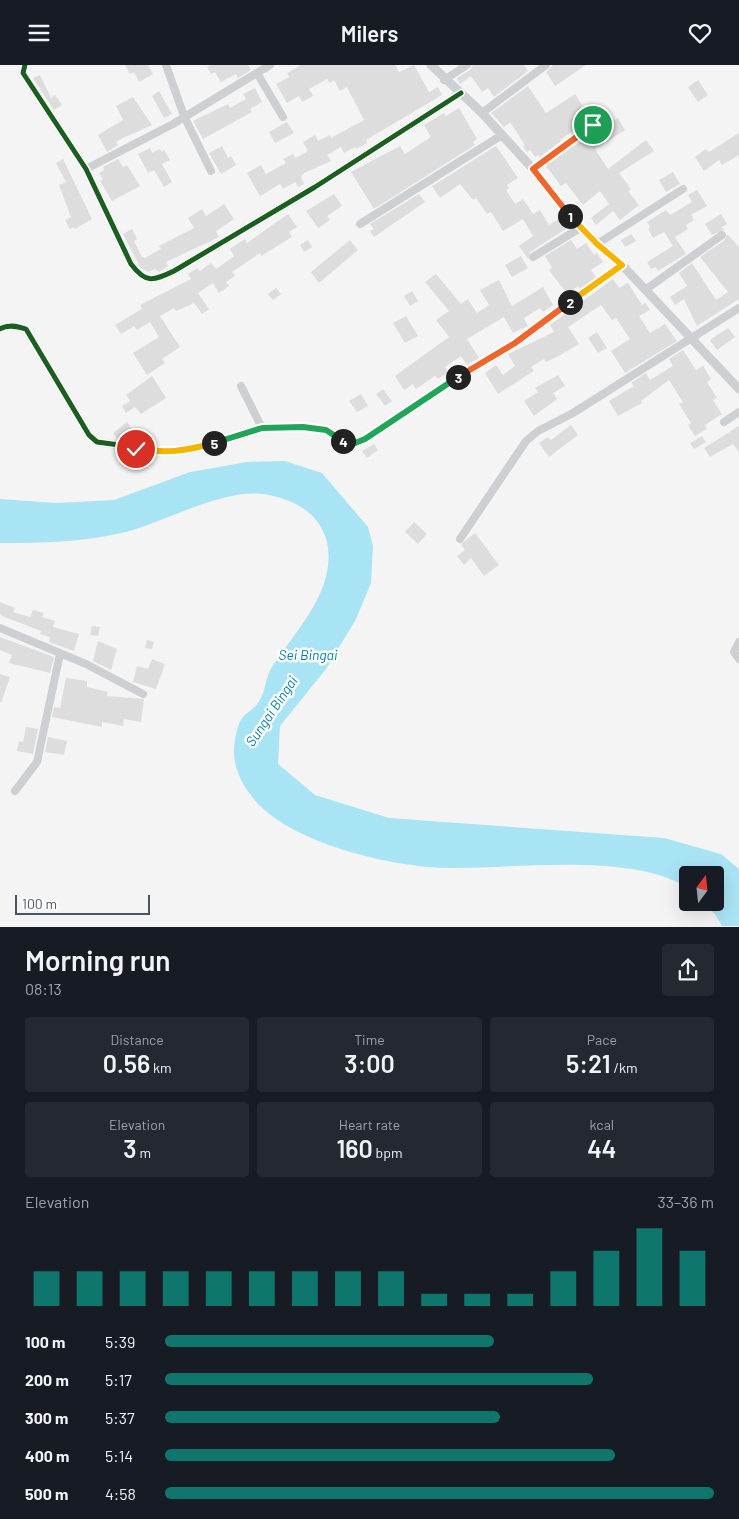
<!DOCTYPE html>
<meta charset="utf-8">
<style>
:root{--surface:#171b24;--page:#242831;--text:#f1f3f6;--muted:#9ea1a6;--accent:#0f766e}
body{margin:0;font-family:Barlow,sans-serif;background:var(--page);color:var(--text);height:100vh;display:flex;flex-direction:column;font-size:19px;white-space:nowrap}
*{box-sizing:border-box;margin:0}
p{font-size:16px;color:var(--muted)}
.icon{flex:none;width:28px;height:28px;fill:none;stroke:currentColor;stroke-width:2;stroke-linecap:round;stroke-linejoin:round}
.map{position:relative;height:862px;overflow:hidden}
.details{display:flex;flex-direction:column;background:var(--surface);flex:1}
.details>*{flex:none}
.needle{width:32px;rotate:15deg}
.tools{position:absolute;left:679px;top:801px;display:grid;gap:10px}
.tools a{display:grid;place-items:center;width:45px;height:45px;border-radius:5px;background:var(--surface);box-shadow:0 5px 20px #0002;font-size:25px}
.scale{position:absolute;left:15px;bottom:12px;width:135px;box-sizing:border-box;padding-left:5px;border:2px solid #485663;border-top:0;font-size:14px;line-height:18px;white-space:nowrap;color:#485663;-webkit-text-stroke:4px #fff;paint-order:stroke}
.pin{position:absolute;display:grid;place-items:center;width:42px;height:42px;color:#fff;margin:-21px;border:2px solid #fff;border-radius:50%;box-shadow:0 1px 5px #0007}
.km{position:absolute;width:25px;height:25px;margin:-12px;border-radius:50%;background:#222;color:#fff;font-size:14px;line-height:25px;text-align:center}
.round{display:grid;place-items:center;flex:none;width:52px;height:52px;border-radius:5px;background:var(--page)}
.head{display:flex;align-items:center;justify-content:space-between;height:85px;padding:0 25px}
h1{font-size:28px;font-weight:600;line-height:38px}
.stats{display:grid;grid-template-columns:repeat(3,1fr);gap:8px;height:85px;padding:5px 25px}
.stats div{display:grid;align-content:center;border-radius:5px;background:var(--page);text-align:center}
.stats b{font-size:25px;font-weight:600}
.stats small{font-size:14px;font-weight:400}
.stats p{font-size:14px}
.chart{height:140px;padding:10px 25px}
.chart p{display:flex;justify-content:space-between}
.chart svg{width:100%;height:90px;margin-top:5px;stroke:var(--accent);stroke-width:6}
ul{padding:0 25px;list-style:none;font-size:16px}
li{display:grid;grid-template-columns:80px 60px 1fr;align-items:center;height:38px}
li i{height:12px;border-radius:6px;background:var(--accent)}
header{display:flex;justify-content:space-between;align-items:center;height:65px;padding:0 25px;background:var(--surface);font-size:22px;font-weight:600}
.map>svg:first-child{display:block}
</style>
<header><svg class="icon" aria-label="menu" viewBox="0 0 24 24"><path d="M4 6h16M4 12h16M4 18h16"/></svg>Milers<svg class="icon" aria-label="heart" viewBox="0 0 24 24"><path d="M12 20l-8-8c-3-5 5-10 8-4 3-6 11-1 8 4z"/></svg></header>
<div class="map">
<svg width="739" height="862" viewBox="0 0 739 862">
<rect width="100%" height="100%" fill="#f4f4f4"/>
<path fill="#a9e4f5" d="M285,396L322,408L368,462L373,481L371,518L356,554L326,604L280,661L278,699L315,730L389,753L664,773L721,789L739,804V861H722L715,849L703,838H715V810H688L687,822C627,787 516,804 448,803C399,802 331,786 289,762C262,747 237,722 234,690C233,680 237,661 242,653C247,647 254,644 258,638C266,627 265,613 272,602C287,579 306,557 318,533C342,483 325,441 269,430C226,421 168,456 126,467C85,477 43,478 0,478V434L56,438L114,435L190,407L247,397Z"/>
<path fill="#ddddde" d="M125,0H148L153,9L139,17L134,7L130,9Z
M211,0H248L251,5L238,13L236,9L221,17L215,7L211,9L207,2Z
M301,0H395L399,7L414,0L429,27L438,22L442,30L366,75L367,78L356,84L355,82L344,88L341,82L327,90L331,96L304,108L301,112L304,119L298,122L295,117L283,124L280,119L260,131L247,108L261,100L266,109L286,98L283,94L293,89L296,93L308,86L303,77L315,70L318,76L330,70L331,73L364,55L347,22L340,26L334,15L330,18L327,14L309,24L313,31L302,37L299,31L287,38L276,19L289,12L287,8Z
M473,0H524L528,6L494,32L488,23L482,27L471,11L460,19L457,13L470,5Z
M553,0H586L555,21L546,7Z
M40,10L51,33L55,30L62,40L54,45L33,13Z
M698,15L708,30L698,37L688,22Z
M528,21L546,48L575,29L585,45L589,42L595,51L560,75L561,76L540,92L538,90L535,92L530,85L527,87L523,81L525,80L510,57L504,62L491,48Z
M255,23L262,37L250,44L252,47L203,74L193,56L228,39L230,43L246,34L243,29Z
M159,26L172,49L164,53L152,31Z
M133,32L152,60L123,73L116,77L118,80L107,87L98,70L123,55L116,41Z
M459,43L477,74L473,77L475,80L374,144L351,107L400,81L405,89L431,72L424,60L444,48L446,51Z
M618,53L625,65L595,84L608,104L646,75L654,86L619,108L631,124L628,126L639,140L620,155L613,146L596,160L591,153L609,139L600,126L583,140L566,118L561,121L546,101L586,72Z
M287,57L294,68L275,78L269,67Z
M739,68V90L722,100L719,95L704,106L695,92L706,84L709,87Z
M222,81L228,93L231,91L236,100L221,109L209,88Z
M496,81L518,113L507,120L509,123L506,125L515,139L523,134L533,149L540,145L549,160L560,153L567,163L530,187L528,194L519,181L533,171L523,154L503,166L491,147L487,149L476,133L473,135L460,119L440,133L432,121Z
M150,83L152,88L160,84L162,87L164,85L170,95L162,99L172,117L164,122L154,105L148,108L138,89Z
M63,94L92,154L75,164L74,162L70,164L65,155L71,152L59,120L66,117L56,98Z
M118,94L123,102L127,100L140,121L112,136L100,116L103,114L99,108L104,105L103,102Z
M673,107L680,119L666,127L659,115Z
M697,125L707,141L691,150L694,155L686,160L688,164L675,172L686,189L658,206L656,202L651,204L647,197L673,181L664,167L653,173L648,164L650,162L647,157L666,145L670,150L692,137L688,130Z
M334,129L342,141L327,151L330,155L318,163L306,146Z
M419,129L425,137L374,172L370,166L374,164L370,159Z
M224,139L234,154L216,166L219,172L166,197L168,201L159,207L155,204L148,207L140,202L123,169L132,164L137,174L134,176L142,192L145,193L161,184L159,181L194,163L188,153L202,144L206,151Z
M288,149L297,162L289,167L292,172L261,191L260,188L232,207L235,211L226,217L229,221L219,228L213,218L198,228L209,244L202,249L194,238L176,246L174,243L160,251L180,282L162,294L165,298L147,310L133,288L159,272L150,257L137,265L134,261L121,269L115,260L142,244L140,240L191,214L188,209L197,203L200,206L211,198L216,204L234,191L230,184L245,174L247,178Z
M721,149L727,159L722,162L724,165L712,170L705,159Z
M631,169L636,176L625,182L621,175Z
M727,169L739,182V234L697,261L684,234L675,240L670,232L687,221L679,208L692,198L716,235L728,227L700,192L725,175Z
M308,175L312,182L304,187L300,180Z
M350,175L358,185L319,218L311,207Z
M571,175L577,184L586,178L594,190L597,188L603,197L591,205L596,212L580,224L578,221L567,229L549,205L552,203L545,191Z
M521,191L528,203L512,212L505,200Z
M436,209L461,239L468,234L477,248L489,240L480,225L499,215L512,241L543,222L553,240L543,247L540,243L524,253L528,261L513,268L504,252L467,274L479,293L467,300L461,291L445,302L448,307L438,314L435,311L416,324L413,319L404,325L395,311L449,272L436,255L449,246L425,217Z
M613,214L619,223L628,218L642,240L646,238L650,245L639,251L650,268L665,259L677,276L625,308L611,286L630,274L616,253L612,255L601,240L568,262L579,279L557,292L546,297L544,294L531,302L534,306L498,329L485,308L496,300L503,310L515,301L508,289L554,267L550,260Z
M276,223L281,229L273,235L268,229Z
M412,226L418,236L410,241L404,231Z
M406,251L418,271L405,278L393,258Z
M728,263L735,272L717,285L710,275Z
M597,267L607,283L598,288L588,273Z
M683,285L696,305L703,301L711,314L707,317L717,333L713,335L722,349L705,360L707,364L695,371L688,360L691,358L679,339L683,337L669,315L641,336L642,338L618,351L609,336L634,321L631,318L646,308L650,315L673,301L669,294Z
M558,310L565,321L553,328L557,334L534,351L524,336L538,327L535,323Z
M152,311L166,333L141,349L135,342L126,348L122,341L130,336L126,330Z
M383,324L392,336L385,341L376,329Z
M361,329L368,341L357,347L349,336Z
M127,357L132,365L117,374L113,368Z
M571,360L578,370L549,392L539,378L548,372L551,375Z
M739,361V387L733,379L710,392L704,383Z
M702,371L706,377L694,384L690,378Z
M374,379L378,385L367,393L362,386Z
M414,457L427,469L418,479L405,467Z
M475,468L499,500L484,511L471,493L464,500L457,491L465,485L461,479Z
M0,537L15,543L13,547L30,552L33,545L44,548L42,552L55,556L53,562L79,569L74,586L49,577L50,572L40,569L41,566L2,551L0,549Z
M92,561L100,562L98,571L90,570Z
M0,572L54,592L50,608L9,598L12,590L0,585Z
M147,575L154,577L152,584L145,583Z
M98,576L117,584L111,605L93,596Z
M152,594L165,599L156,624L133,617L137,601L148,604Z
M0,609L10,612L1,638L0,637Z
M66,613L87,616V622L108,627L107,631L144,634L141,657L124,654L123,661L102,657V662L52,652L54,642L60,643Z
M26,662L38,664L33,689L17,686L19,676L23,677Z
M48,672L67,676L64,690L45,687Z"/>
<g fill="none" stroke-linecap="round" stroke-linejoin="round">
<path stroke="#cdd0d3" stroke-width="8" d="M25,0L23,8L86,104L131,199C146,219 153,216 174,206L315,122L461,28
M166,0L184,51L211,106
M257,8L283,52
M444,15L467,0
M482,48L546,0
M86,104L173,59L270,0
M533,104L593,60
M360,159L502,70
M597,179L683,124
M533,192L580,163
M645,225L722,170
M0,264C8,259 17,261 26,264L89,370L97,377L172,387L190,385L262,363L303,362L326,365L344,377L355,378L365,374L436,326L515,278L622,200
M241,321L262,363
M724,357L739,347
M460,474L526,376L538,366L573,348L739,243
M0,563L86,599L143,629
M739,577L734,587L739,594
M15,726L37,697L60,589"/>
<path stroke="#cdd0d3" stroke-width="9" d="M431,0L482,48L533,104L580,163L622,200L739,324"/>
<defs>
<path id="cycleway" d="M25,0L23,8L86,104L131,199C146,219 153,216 174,206L315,122L461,28
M0,264C8,259 17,261 26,264L89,370L97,377L172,387L190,385L262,363L303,362L326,365L344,377L355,378L365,374L436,326L515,278L622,200"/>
</defs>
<use href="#cycleway" stroke="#fff" stroke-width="8"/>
<use href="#cycleway" stroke="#1b5e20" stroke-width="5"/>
</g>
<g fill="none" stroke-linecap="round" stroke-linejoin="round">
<defs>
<path id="split-1" d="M570,151L533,104L593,60"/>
<path id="split-2" d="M570,237L622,200L597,179L570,151"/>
<path id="split-3" d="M458,312L515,278L570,237"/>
<path id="split-4" d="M343,376L355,378L365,374L458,312"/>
<path id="split-5" d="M214,378L262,363L303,362L326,365L343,376"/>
<path id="split-6" d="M136,384C168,388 182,387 214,378"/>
</defs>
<use href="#split-1" stroke="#fff" stroke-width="10"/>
<use href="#split-2" stroke="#fff" stroke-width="10"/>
<use href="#split-3" stroke="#fff" stroke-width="10"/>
<use href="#split-4" stroke="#fff" stroke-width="10"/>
<use href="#split-5" stroke="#fff" stroke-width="10"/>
<use href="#split-6" stroke="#fff" stroke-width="10"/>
<use href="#split-1" stroke="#f0652b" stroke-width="6"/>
<use href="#split-2" stroke="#f5b400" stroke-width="6"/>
<use href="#split-3" stroke="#f0652b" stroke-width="6"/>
<use href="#split-4" stroke="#22a559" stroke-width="6"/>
<use href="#split-5" stroke="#22a559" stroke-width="6"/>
<use href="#split-6" stroke="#f5b400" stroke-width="6"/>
</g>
<g text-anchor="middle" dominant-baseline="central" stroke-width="5" stroke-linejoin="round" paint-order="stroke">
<g font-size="14" font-style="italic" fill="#0380a4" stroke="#fff">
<text x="308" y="589">Sei Bingai</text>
<text transform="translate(271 646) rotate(-56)">Sungai Bingai</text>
</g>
</g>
</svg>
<div class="tools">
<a><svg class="needle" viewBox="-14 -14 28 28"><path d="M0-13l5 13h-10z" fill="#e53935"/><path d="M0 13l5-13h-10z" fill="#9ea1a6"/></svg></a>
</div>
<div class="scale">100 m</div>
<div class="pin" style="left:593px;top:60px;background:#1e9e55"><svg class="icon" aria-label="arrive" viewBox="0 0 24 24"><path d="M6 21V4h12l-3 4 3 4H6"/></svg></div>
<div class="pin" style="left:136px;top:384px;background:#d93025"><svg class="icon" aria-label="check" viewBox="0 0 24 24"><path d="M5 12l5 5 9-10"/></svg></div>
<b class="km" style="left:570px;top:151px">1</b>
<b class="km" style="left:570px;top:237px">2</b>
<b class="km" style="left:458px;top:312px">3</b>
<b class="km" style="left:343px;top:376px">4</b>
<b class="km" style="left:214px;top:378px">5</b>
</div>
<section class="details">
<div class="head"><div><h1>Morning run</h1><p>08:13</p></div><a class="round"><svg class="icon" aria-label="share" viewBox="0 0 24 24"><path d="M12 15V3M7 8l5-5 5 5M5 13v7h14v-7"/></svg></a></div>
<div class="stats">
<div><p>Distance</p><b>0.56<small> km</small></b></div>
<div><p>Time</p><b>3:00</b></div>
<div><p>Pace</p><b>5:21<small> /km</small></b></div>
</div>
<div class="stats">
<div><p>Elevation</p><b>3<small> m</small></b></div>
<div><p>Heart rate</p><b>160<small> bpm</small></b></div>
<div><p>kcal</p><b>44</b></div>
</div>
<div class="chart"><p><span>Elevation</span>33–36 m</p>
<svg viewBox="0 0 160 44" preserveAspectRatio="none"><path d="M5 44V27M15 44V27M25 44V27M35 44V27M45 44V27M55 44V27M65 44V27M75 44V27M85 44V27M95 44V38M105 44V38M115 44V38M125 44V27M135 44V17M145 44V6M155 44V17"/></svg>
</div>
<ul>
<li><b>100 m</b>5:39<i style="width:60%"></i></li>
<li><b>200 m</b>5:17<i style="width:78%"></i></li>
<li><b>300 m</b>5:37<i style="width:61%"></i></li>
<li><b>400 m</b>5:14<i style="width:82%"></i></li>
<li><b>500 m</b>4:58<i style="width:100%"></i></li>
</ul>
</section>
